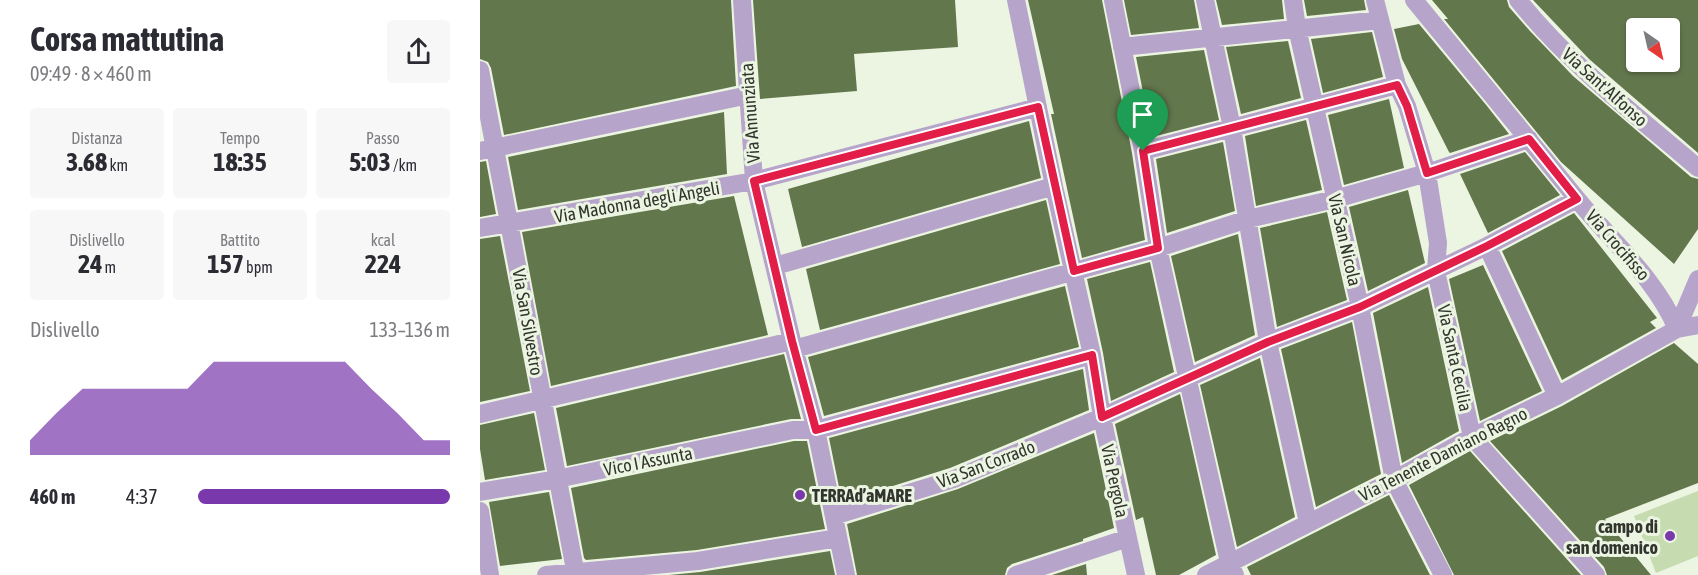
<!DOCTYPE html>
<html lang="it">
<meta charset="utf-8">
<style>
:root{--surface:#fff;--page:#f7f7f7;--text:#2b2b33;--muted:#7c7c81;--accent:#7a38ad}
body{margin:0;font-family:"Asap Condensed",sans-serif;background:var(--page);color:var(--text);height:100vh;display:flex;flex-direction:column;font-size:22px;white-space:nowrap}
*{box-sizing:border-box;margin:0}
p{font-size:20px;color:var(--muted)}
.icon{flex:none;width:33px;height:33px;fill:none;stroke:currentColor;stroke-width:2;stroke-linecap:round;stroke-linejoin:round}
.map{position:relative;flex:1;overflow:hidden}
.side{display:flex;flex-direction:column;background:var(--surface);width:480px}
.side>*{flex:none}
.needle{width:39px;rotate:146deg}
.buttons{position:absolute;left:1146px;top:18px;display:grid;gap:12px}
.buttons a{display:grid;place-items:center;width:54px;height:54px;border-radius:6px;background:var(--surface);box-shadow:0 2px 4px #0004;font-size:30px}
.pin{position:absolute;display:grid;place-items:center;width:51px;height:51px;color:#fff;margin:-62px -26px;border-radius:50% 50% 50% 0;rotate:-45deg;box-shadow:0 0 6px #0007}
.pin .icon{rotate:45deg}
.round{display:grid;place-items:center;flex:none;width:63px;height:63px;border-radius:6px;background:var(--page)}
.summary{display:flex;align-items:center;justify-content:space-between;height:102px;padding:0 30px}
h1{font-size:33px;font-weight:700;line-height:45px}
.stats{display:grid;grid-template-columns:repeat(3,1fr);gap:9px;height:102px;padding:6px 30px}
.stats div{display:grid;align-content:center;border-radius:6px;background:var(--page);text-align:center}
.stats b{font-size:26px;font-weight:700}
.stats small{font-size:16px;font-weight:400}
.stats p{font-size:16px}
.chart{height:168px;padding:12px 30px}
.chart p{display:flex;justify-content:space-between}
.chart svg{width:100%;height:108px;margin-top:6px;fill:var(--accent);opacity:.7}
ul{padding:0 30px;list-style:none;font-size:20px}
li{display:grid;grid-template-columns:96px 72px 1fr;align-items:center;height:45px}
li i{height:15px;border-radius:8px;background:var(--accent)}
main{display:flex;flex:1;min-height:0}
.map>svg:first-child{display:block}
</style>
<main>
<section class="side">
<div class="summary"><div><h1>Corsa mattutina</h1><p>09:49 · 8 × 460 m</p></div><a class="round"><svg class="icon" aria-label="share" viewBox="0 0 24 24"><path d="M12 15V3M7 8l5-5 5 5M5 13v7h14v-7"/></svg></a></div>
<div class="stats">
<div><p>Distanza</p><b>3.68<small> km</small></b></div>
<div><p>Tempo</p><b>18:35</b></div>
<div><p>Passo</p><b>5:03<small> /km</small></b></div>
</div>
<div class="stats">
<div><p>Dislivello</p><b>24<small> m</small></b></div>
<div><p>Battito</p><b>157<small> bpm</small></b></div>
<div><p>kcal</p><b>224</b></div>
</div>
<div class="chart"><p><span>Dislivello</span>133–136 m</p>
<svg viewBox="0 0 160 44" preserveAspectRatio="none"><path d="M0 44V38L10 27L20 17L30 17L40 17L50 17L60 17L70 6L80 6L90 6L100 6L110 6L120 6L130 17L140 27L150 38L160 38V44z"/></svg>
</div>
<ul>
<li><b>460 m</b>4:37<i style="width:100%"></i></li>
</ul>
</section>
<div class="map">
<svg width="1218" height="575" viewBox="0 0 1218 575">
<rect width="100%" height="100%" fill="#ecf5e2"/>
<path fill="#c6dbaf" d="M1218,491V556L1176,573L1154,516Z"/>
<path fill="#63774d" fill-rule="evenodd" d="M0,0H251L256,86L24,135L11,68L8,62L0,59Z
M273,0H475L478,47L374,54L377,91L280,99Z
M548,0H622L652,153L665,240L602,258L571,114H574Z
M644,0H714L719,28L651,35Z
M736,0H802L804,19L742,25Z
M824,0H884L886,10L827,16Z
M952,0H1027L1029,7L1050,31L1093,76L1211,177L1218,179V229L1194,264L1081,162L964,19H968Z
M1053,0H1218V153L1109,59ZM1156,28H1190V62H1156Z
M939,24L1007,106L1029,134L970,153L969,152L922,59L914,29Z
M892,32L903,77L843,93L831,39Z
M808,41L821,98L761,114L746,47Z
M724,50L739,120L672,137L656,57Z
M909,99L924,168L864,185L848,115Z
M244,112L247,174L38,210L28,157Z
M826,120L842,190L776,206L765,136Z
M549,121L561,178L322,247L308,189Z
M743,142L755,211L687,233L676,159Z
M1045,152L1080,195L1008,233L980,174Z
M6,161L16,214L0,217V162Z
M928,190L945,263L888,291L869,207Z
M254,196L288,335L71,386L42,232Z
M566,200L580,264L340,330L326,269Z
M847,212L867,300L797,327L780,228Z
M1094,213L1177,318L1170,322L1176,328L1082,380L1022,251Z
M758,234L775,335L715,362L691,256Z
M20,236L50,391L0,402V239Z
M670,262L694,372L631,401L623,353L607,279Z
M1003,265L1062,391L1000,421L969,279Z
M585,286L599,347L344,416L328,357Z
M948,287L979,431L922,463L893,313Z
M872,322L901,474L836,507L801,349Z
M1194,343L1218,364V483L1125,519L1171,575H1127L1124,567L1010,441L1082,406Z
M304,354L321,419H311L87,466L76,408Z
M780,358L815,517L757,547L720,385Z
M603,369L609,410L470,468L362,502L349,438Z
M700,394L736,555L699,575H676L663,517L656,520L635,424Z
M54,413L65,470L5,480L0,449V425Z
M614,433L634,528L603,539V541L532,564L527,568L525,575H377L367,524L478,489Z
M314,441H327L345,529L217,550L106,560L104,558L91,488Z
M990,451L1101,575H974L929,485Z
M69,492L82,559L20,566L9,502Z
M909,495L950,575H771L767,567Z
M350,551L355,575H189L220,572Z
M606,564L607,575H572Z"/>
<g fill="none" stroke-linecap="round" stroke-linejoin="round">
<path stroke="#b6a4ca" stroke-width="18" d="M262,0L274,181L312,341L336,430L366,575
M536,0L574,186L612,355L622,417L656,575
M633,0L663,151L678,248L749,562L755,575
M725,0L752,128L788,342L828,523
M813,0L817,28L880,307L914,480L963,575
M895,0L917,85L927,106L947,173L958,243L956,271L992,437L1116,575
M934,0C988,66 1043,132 1097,199C1131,241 1175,277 1197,329
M1038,0C1089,64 1156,115 1218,168
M642,47L900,20
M0,70L96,575
M0,151L269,95
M663,151L917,85
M0,228L274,181L558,107
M1007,246L1077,396
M295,266L574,186
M1197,329L1218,279
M314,349L678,248L768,219L855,199L947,173L1049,139
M0,414L312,341
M0,492L77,479L313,430H336L612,355
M0,511L10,575
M354,516L474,479L622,417L788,342L880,307L1007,246L1097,199
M66,575L218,561L358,538
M536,575L648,538
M726,575L914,480L992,437L1077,396L1197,329L1218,325"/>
</g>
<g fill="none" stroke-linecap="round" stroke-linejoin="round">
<defs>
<path id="route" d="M917,85L927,106L947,173L1049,139L1097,199L1007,246L880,307L788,342L622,417L612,355L336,430L312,341L274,181L558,107L594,271L678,248L663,151Z"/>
</defs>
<use href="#route" stroke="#fff" stroke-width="12"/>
<use href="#route" stroke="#e11d48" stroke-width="8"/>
</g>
<g fill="#7a38ad" stroke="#ecf5e2" stroke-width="2">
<circle cx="320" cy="495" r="6"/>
<circle cx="1190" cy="536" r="6"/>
</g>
<g text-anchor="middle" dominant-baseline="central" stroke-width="6" stroke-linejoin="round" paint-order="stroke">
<g font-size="18" fill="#32352e" stroke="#ecf5e2">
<text transform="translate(1125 87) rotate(42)">Via Sant'Alfonso</text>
<text transform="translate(270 113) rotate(-94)">Via Annunziata</text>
<text transform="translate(157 202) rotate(-10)">Via Madonna degli Angeli</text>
<text transform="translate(865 240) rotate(77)">Via San Nicola</text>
<text transform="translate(1138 245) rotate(49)">Via Crocifisso</text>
<text transform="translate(48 322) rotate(80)">Via San Silvestro</text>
<text transform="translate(975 358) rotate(78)">Via Santa Cecilia</text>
<text transform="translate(963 454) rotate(-27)">Via Tenente Damiano Ragno</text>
<text transform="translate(168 461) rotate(-11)">Vico I Assunta</text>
<text transform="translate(506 464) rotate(-21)">Via San Corrado</text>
<text transform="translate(635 481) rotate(78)">Via Pergola</text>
</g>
<g font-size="18" font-weight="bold" fill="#32352e" stroke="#ecf5e2" text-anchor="start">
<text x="332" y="495">TERRAd’aMARE</text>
<text x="1178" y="526" text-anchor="end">campo di<tspan x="1178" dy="21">san domenico</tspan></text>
</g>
</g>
</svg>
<div class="buttons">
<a><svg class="needle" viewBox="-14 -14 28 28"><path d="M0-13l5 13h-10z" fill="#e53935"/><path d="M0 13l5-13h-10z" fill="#7c7c81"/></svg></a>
</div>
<div class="pin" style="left:663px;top:151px;background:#1e9e55"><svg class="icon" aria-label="arrive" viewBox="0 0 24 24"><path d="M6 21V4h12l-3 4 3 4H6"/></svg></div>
</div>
</main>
